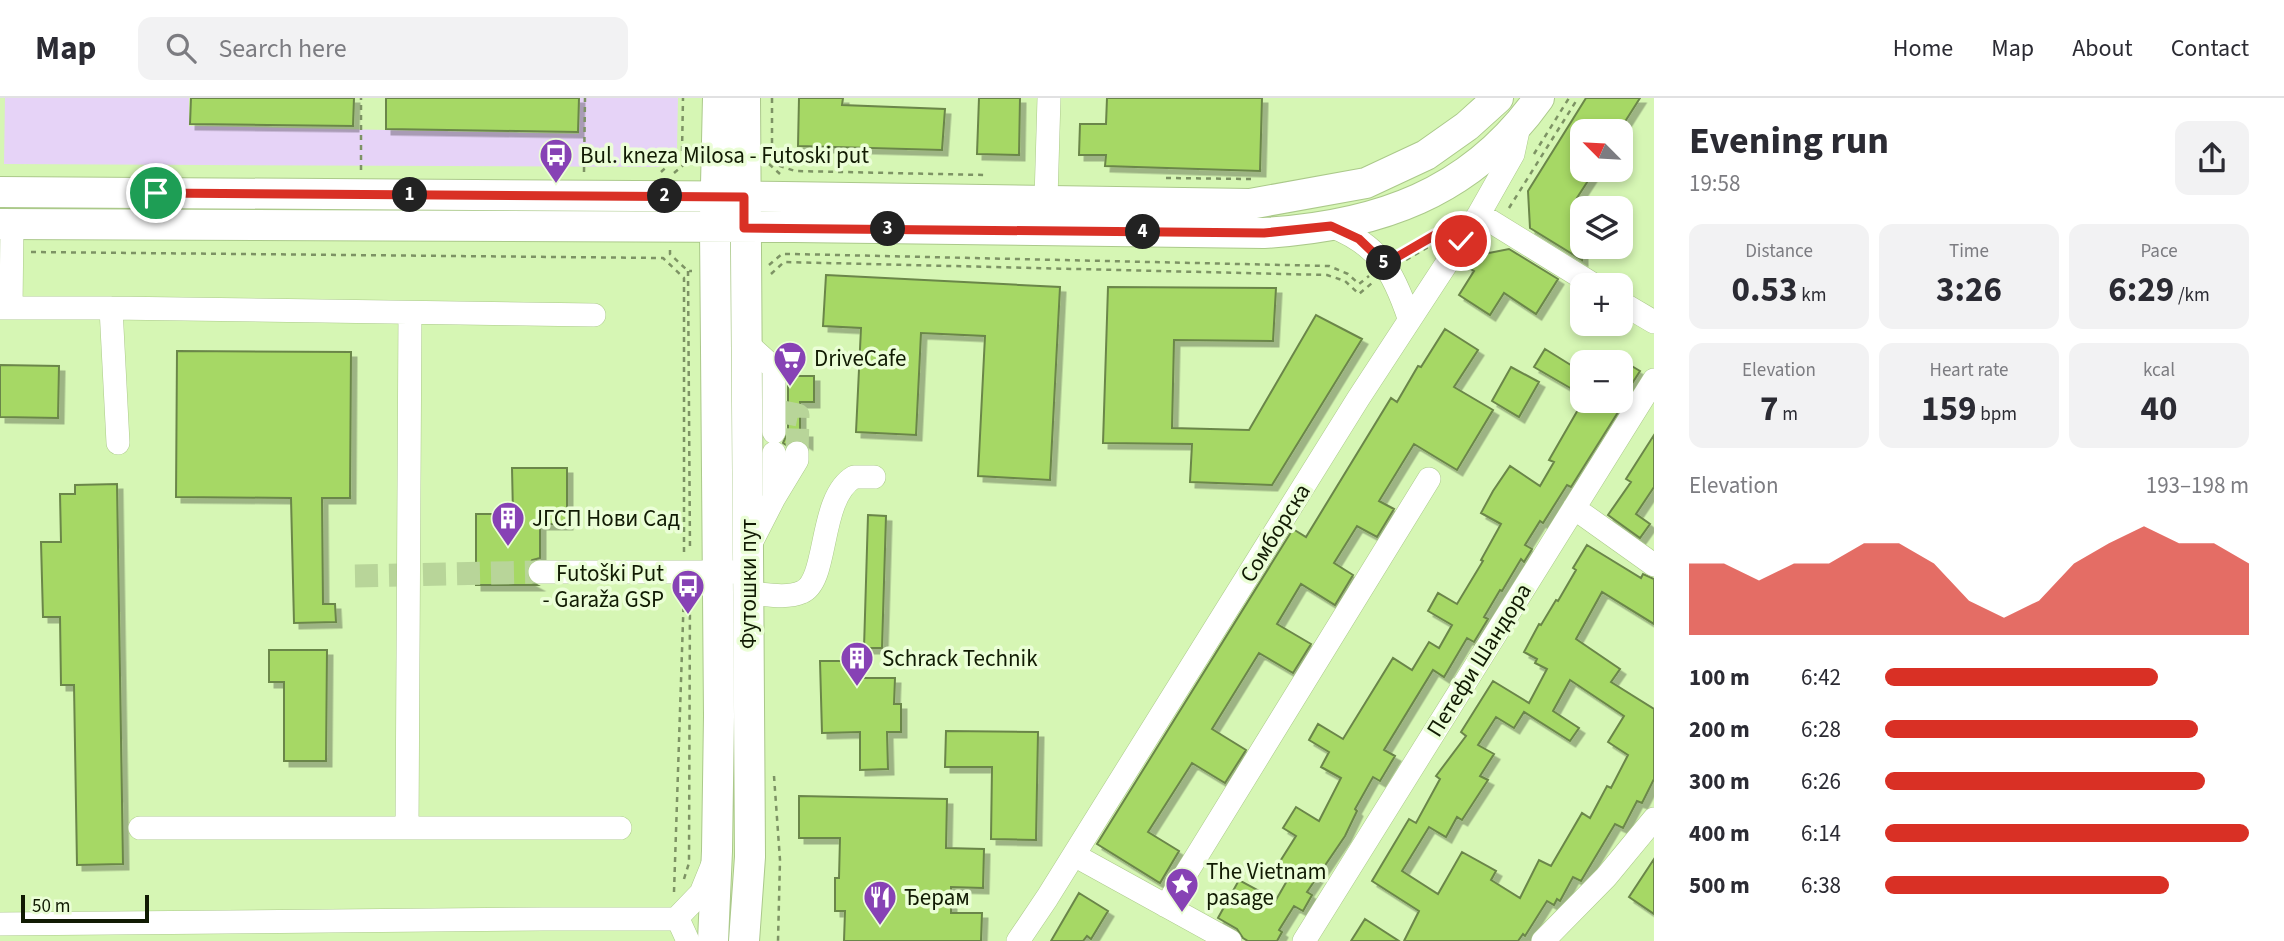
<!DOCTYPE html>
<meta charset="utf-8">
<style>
:root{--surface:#fff;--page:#f2f2f3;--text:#2b2b33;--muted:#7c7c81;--line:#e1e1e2;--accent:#d93025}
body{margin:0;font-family:"Source Sans 3",sans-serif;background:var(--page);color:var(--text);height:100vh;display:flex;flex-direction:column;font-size:26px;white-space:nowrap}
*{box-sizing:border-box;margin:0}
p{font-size:23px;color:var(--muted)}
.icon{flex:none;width:38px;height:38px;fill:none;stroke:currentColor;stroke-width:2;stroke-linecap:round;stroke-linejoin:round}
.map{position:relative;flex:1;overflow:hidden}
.details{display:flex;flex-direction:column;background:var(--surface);width:630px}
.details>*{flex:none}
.needle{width:46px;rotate:294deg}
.buttons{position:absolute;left:1570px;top:21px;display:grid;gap:14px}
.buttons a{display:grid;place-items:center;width:63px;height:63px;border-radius:14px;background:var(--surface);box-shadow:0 4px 10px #0003;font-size:35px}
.scale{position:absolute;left:21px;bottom:18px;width:128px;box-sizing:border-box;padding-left:7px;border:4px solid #111b03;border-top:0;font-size:19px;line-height:24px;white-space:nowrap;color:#111b03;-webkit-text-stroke:5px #ebfed7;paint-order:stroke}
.pin{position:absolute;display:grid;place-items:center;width:60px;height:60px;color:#fff;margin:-30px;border:4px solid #fff;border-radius:50%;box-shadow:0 2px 7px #0007}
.km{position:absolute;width:35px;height:35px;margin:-18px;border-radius:50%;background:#222;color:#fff;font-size:19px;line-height:35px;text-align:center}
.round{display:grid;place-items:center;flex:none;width:74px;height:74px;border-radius:14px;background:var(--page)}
.headline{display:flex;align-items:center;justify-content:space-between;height:119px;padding:0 35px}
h1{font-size:38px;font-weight:700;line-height:52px}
.metrics{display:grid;grid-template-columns:repeat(3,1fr);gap:10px;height:119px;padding:7px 35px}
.metrics div{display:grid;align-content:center;border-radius:14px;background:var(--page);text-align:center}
.metrics b{font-size:35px;font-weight:700}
.metrics small{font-size:19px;font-weight:400}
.metrics p{font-size:19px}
.chart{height:196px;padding:14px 35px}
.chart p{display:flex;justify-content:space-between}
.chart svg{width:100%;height:126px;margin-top:7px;fill:var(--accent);opacity:.7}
ul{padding:0 35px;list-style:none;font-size:23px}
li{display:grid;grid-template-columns:112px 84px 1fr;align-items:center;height:52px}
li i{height:18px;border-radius:9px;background:var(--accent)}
header{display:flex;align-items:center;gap:42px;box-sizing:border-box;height:98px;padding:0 35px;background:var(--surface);border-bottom:2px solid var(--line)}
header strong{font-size:33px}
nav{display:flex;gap:38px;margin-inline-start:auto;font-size:24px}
.search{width:490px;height:63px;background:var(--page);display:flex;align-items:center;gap:18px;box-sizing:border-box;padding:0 24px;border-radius:14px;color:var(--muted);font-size:26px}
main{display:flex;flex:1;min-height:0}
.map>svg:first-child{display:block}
</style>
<header>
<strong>Map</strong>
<div class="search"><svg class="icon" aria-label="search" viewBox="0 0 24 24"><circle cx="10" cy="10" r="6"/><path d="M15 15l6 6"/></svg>Search here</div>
<nav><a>Home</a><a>Map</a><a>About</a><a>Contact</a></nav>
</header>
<main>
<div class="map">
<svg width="1654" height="843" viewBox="0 0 1654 843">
<defs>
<filter id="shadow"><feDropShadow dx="5.5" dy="5.5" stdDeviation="0" flood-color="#0004"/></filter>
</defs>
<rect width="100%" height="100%" fill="#d6f6b4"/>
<path fill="#e6d3f7" d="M5,0H189V28L579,36L580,0H678L677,52L659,69L4,66Z"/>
<path fill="#a6d865" stroke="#6b8649" stroke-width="2" fill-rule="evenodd" filter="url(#shadow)" d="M191,0H354L353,28L190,26Z
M386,0H579L578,34L386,31Z
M799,0H843L842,7L945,11L942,52L798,48Z
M979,0H1020L1019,57L977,56Z
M1107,0H1262L1260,73L1105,68L1106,57H1079L1080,26H1106Z
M1586,0H1640L1619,33H1582V72H1595L1575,103L1582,107V162L1530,130L1528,93Z
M1509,151L1558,181L1536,216L1504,195L1490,217L1459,197L1474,173L1467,169L1474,158Z
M826,177L1060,189L1050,382L978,378L985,238L921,235L916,337L856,334L861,230L823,228Z
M1108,189L1276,190L1273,243L1174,242L1172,330L1249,332L1316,217L1362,241L1272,387L1190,384L1192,346L1103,345Z
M1445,231L1478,252L1454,289L1493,312L1457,372L1414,346L1379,403L1394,411L1377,439L1357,428L1334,465L1353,477L1335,507L1301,486L1277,526L1311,546L1293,575L1259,555L1212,631L1246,652L1225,685L1192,665L1148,734L1179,753L1160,785L1097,746L1293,431L1306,439L1391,300L1397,304L1418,268L1421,269Z
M1545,251L1582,274L1572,291L1534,269Z
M177,253L351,254L350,400H322L323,506H335L336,524L294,525L291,400L176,399Z
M1620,261L1640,273L1621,303H1625L1571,389L1567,387L1543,425L1540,423L1525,447L1532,451L1524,464L1521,461L1502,493L1500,492L1484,519L1488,521L1474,544L1467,540L1444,579L1433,572L1384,652L1395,658L1380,683L1373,679L1355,711L1357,713L1345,738L1307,794L1312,797L1303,813L1294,808L1279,832L1282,834L1277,843H1248L1243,840L1237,831L1218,820L1239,782L1276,802L1292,774L1279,765L1296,738L1283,730L1296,709L1319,723L1341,680L1321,669L1329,654L1309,642L1318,626L1343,641L1393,560L1412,572L1429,544L1439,550L1452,527L1428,513L1438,495L1457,506L1483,463L1481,462L1501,426L1481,415L1493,393L1510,368L1540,388L1554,364L1549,362L1583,303H1620Z
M0,267L59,268L58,320L0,319Z
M1511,269L1539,284L1519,319L1492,303Z
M788,278H814V304H800V334H807V346L798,341L791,343L786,347L783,345L788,334Z
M1654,337V389L1636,416L1650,426L1640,440L1608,417L1631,384L1626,381Z
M512,370H567V426H540V460L532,462L526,473L528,482L537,487H476V416H513Z
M117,386L123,766L77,767L74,587H61L60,519H43L41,444H61L60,396H75V387Z
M868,417L886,418L882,550H864Z
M1587,447L1641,480L1643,476L1654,481V526L1602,494L1576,541L1620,571L1611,584L1654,611V681L1642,705L1637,703L1623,730L1615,726L1581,783L1573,779L1560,803L1557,801L1554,807L1547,803L1525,838L1523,836L1518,843H1404L1419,813L1372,783L1409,721L1416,725L1440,681L1436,678L1466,638L1461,634L1493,583L1529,605L1547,571L1535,565L1537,561L1524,554L1539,526L1541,527L1556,502L1558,503L1576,472L1573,470ZM1570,582L1624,618L1608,644L1628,657L1611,690L1607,688L1590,720L1582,715L1551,768L1539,762L1520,800L1491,782L1496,773L1462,754L1438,796L1402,773L1429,729L1446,739L1457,719L1462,722L1488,682L1480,678L1494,656L1478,647L1496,619L1514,630L1524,614L1570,643L1579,630L1553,613Z
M269,552H327L326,663H284V584H269Z
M820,563H856V580H895L894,606H901V634H887L888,671L860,672V634L822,635Z
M946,633L1038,634L1036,742L991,741L992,669H945Z
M799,698L947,701L946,750L984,751L983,790L951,789V815H982L981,843H844L845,813H835V780H839L840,740H799Z
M1654,761V816L1629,799Z
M1079,795L1108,813L1091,841L1087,838L1083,843H1051Z
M1365,821L1399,843H1351Z"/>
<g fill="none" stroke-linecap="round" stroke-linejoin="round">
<path stroke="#b8d599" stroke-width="23" stroke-dasharray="23 11" stroke-linecap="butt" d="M778,313L798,317L797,355
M355,478L540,474"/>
<defs>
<path id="minor" d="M1046,101L1049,0
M1479,116L1594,187
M1331,128C1379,147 1393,173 1409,220
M1620,204L1654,224
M11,209L12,126
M0,210H111L594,217
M111,210L118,345
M745,244L774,270V334
M774,400L797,362V355
M1574,410L1654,467
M749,449L774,400V355
M540,474H734
M748,495C765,496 786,501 802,494C829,483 818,400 854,379H874
M140,730H620
M407,730L410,215
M1074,757L1230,843
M1166,808L1429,381
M678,821L688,843
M0,826L543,821H676L701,795L712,768
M1018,843L1047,800L1358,301L1479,116L1513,56L1520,23
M1304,843L1654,282
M1543,843L1606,779L1654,721"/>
<path id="major" d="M0,94L784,99L1250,106L1366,85L1426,57L1467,28L1498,0
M0,126L794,129L1264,135C1377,128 1471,96 1539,0
M713,843L717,753L719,618L715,130L718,0
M744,843L750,759L745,0"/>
</defs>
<use href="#minor" stroke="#abc98a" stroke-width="24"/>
<use href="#major" stroke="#abc98a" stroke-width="32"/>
<path stroke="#7d9364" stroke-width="2.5" stroke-dasharray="5 5" stroke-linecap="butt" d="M772,0V59L780,68L795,73L985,77
M1534,56L1569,0
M769,66L780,76
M361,72V0
M584,74L585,0
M661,74L682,54L683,0
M674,75L693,59
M1166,80L1251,81
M1509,110L1578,0
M670,152V156L688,173H692
M31,154L663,160L684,180V455
M1401,157L1435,137L1441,138
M1406,162L1437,144
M769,167L782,156H793L1329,168L1348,176L1359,186L1369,178
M688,173L690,453
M771,176L784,164L1327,177L1345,183L1359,196L1372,185
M774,678L780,762L778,843
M684,781L689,765L690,495
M674,794L684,493"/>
<use href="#minor" stroke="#fff" stroke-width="23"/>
<use href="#major" stroke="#fff" stroke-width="30"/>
</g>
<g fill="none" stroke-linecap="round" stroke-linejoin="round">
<defs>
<path id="route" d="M156,95L744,99V130L1264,135L1331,128L1359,141L1385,166L1435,137L1461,143"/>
</defs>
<use href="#route" stroke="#fff" stroke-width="14"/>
<use href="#route" stroke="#d93025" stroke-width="9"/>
</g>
<defs>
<symbol id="bus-pin" viewBox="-11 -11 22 30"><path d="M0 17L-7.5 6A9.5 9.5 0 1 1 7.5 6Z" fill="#8742b5" stroke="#ebfed7"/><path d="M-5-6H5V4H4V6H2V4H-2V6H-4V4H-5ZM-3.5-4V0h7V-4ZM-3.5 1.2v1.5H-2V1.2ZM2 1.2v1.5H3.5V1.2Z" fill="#fff"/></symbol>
<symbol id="supermarket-pin" viewBox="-11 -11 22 30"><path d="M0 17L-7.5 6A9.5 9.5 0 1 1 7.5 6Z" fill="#8742b5" stroke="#ebfed7"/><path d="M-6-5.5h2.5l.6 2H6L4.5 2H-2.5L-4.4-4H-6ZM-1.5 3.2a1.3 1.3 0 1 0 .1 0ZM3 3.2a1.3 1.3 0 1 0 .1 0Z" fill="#fff"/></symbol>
<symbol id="building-pin" viewBox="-11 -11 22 30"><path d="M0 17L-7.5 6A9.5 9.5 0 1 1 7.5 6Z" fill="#8742b5" stroke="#ebfed7"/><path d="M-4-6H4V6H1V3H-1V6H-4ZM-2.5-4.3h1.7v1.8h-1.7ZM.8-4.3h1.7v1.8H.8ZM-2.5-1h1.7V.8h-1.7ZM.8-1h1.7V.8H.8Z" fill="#fff"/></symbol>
<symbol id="sight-pin" viewBox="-11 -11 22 30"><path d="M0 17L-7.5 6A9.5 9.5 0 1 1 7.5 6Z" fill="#8742b5" stroke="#ebfed7"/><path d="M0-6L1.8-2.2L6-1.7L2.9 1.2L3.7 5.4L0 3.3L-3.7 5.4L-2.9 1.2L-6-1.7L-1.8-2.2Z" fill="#fff"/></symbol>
<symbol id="restaurant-pin" viewBox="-11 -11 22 30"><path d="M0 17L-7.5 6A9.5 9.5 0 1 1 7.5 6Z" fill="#8742b5" stroke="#ebfed7"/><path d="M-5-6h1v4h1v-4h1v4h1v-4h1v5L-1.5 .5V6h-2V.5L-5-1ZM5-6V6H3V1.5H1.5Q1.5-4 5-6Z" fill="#fff"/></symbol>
</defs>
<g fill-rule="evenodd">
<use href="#bus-pin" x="537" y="38" width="38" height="52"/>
<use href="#supermarket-pin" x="771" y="241" width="38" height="52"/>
<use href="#building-pin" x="489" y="401" width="38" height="52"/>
<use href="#bus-pin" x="669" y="469" width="38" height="52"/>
<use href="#building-pin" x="838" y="541" width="38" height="52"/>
<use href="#sight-pin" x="1163" y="767" width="38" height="52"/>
<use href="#restaurant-pin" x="861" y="780" width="38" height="52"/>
</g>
<g text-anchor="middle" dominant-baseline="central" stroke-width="7" stroke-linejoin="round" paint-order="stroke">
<g font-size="23" fill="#111b03" stroke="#ebfed7" text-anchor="start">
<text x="580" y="57">Bul. kneza Milosa - Futoski put</text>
<text x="814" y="260">DriveCafe</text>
<text x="532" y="420">ЈГСП Нови Сад</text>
<text x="664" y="475" text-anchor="end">Futoški Put<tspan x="664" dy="26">- Garaža GSP</tspan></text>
<text x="882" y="560">Schrack Technik</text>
<text x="1206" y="773">The Vietnam<tspan x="1206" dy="26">pasage</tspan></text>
<text x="904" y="799">Ђерам</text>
</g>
<g font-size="23" fill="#111b03" stroke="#ebfed7">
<text transform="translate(1275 435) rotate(-58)">Сомборска</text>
<text transform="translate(748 486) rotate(-90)">Футошки пут</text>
<text transform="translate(1479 562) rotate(-58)">Петефи Шандора</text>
</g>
</g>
</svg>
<div class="buttons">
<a><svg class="needle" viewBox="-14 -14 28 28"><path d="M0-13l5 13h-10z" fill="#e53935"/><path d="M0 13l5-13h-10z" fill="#7c7c81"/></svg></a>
<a><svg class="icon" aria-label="layers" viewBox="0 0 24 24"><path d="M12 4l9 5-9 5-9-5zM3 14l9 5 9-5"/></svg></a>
<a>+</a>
<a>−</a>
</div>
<div class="scale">50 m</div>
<div class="pin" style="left:156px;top:95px;background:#1e9e55"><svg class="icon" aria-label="arrive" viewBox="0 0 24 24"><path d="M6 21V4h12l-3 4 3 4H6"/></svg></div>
<div class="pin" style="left:1461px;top:143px;background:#d93025"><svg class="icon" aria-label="check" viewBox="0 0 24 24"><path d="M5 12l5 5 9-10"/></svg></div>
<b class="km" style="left:410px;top:97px">1</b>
<b class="km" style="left:665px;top:98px">2</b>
<b class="km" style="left:888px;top:131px">3</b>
<b class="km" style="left:1143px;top:134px">4</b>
<b class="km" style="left:1384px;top:165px">5</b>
</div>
<section class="details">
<div class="headline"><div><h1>Evening run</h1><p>19:58</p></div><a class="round"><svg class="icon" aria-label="share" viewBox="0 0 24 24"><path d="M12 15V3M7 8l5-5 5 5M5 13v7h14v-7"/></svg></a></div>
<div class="metrics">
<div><p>Distance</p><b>0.53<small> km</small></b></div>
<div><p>Time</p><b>3:26</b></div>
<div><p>Pace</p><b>6:29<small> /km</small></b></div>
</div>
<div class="metrics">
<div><p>Elevation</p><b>7<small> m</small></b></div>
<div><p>Heart rate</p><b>159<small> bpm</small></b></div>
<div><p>kcal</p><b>40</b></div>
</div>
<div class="chart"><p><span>Elevation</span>193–198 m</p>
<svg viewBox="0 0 160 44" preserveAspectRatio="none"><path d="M0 44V19L10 19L20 25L30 19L40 19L50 12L60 12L70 19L80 32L90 38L100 32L110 19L120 12L130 6L140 12L150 12L160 19V44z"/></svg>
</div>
<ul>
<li><b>100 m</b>6:42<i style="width:75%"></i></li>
<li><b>200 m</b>6:28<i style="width:86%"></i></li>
<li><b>300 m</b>6:26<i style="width:88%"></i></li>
<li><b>400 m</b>6:14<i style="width:100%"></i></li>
<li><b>500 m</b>6:38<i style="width:78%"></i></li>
</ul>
</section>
</main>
